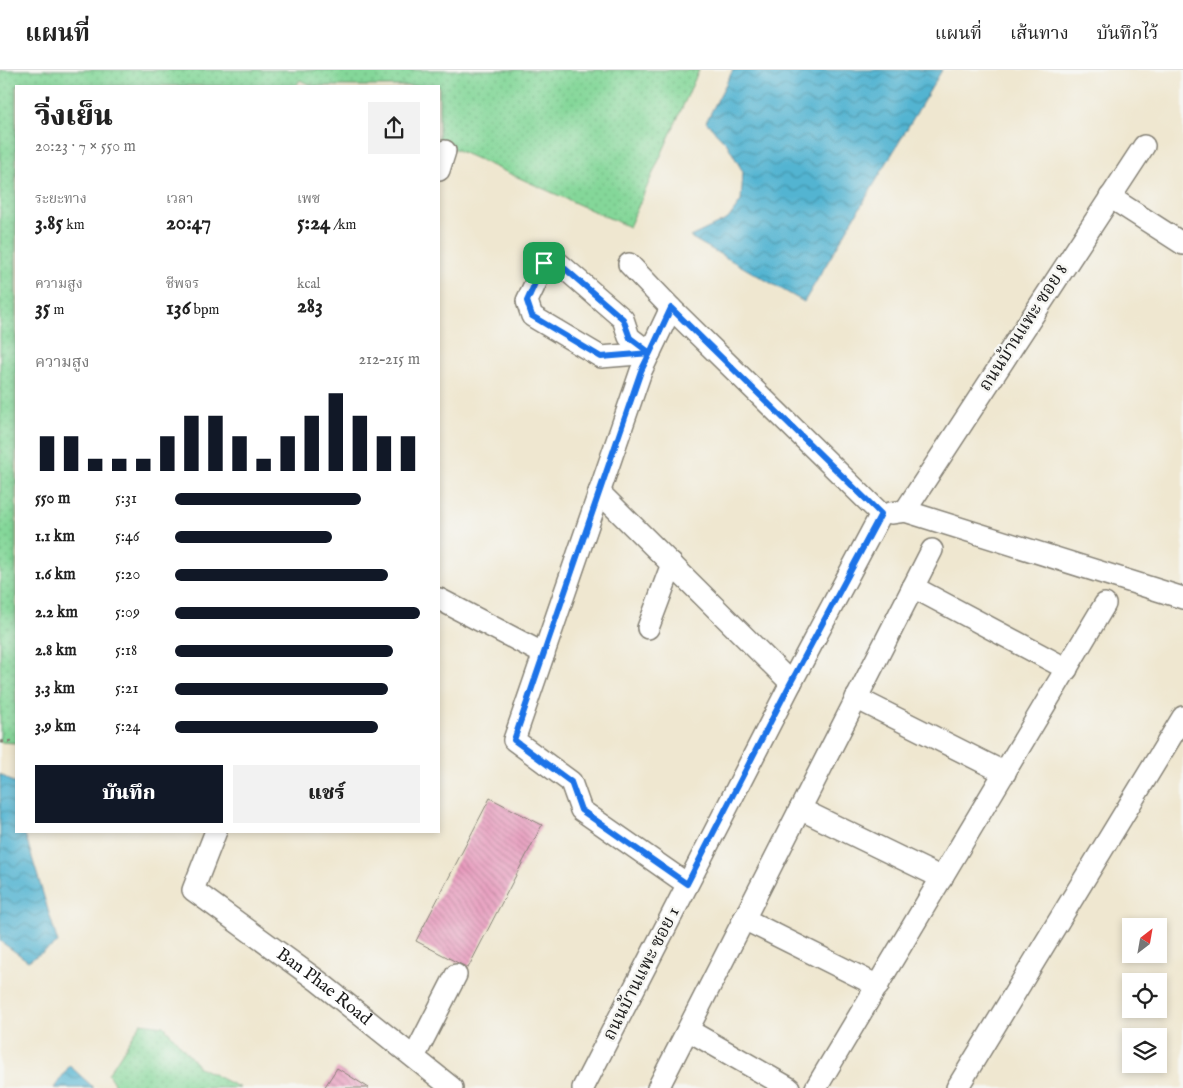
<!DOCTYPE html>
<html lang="th">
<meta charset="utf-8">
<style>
:root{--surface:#fff;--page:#f2f2f2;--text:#222;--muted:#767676;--line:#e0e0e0;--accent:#111827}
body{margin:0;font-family:"IM FELL English","Noto Serif Thai",serif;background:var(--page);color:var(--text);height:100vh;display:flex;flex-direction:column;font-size:19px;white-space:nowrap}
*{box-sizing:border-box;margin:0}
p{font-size:16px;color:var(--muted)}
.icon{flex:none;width:28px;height:28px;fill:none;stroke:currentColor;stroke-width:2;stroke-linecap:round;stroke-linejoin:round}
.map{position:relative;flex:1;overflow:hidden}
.sheet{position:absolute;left:15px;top:15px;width:425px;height:748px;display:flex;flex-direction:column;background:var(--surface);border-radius:0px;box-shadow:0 2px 8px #0003}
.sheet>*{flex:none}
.needle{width:32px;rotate:31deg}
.controls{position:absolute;left:1122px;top:848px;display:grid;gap:10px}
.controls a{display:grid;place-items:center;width:45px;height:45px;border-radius:0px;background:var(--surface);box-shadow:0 2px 8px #0003;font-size:25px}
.pin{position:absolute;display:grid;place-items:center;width:42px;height:42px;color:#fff;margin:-21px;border-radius:10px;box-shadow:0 2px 8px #0006}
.round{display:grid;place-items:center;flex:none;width:52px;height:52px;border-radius:0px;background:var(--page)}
.head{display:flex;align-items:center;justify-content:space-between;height:85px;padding:0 20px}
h1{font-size:28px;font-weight:800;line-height:38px}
.stats{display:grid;grid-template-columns:repeat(3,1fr);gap:8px;height:85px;padding:5px 20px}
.stats div{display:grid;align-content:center}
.stats b{font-size:21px;font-weight:800}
.stats small{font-size:14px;font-weight:400}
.stats p{font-size:14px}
.chart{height:140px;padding:10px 20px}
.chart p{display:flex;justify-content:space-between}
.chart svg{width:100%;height:90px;margin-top:5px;stroke:var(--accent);stroke-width:6}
.button{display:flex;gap:10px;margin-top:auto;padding:10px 20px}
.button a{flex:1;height:58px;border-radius:0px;background:var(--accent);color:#fff;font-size:20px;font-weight:800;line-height:58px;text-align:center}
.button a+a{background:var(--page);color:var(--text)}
ul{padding:0 20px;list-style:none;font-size:16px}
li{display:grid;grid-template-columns:80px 60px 1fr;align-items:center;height:38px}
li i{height:12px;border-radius:6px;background:var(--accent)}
header{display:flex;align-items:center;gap:30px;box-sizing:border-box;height:70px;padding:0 25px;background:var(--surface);border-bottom:1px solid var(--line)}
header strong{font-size:24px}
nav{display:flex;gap:28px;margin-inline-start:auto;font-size:18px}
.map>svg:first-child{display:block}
</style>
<header>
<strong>แผนที่</strong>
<nav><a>แผนที่</a><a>เส้นทาง</a><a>บันทึกไว้</a></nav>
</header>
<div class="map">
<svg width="1183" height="1018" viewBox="0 0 1183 1018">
<defs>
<pattern id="grass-dots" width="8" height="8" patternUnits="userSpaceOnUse" patternTransform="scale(1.25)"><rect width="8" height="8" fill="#84d799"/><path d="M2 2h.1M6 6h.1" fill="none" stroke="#71b883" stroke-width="1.8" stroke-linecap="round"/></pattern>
<pattern id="water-waves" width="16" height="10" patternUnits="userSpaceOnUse" patternTransform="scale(1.25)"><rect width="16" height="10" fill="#52b4d1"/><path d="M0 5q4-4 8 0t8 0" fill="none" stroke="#4392a9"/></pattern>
<pattern id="building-back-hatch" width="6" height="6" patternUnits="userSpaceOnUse" patternTransform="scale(1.25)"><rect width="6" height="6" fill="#e797bb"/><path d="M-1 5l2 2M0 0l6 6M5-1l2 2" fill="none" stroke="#ba7a97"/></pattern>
</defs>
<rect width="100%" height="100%" fill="#f6f6f2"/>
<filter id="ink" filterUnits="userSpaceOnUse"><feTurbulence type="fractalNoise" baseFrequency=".02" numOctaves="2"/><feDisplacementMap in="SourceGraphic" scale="10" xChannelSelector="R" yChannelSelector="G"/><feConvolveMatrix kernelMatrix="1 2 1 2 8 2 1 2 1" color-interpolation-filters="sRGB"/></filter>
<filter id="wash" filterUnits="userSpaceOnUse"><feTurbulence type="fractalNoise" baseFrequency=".0096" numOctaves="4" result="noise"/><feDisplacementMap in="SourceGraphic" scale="20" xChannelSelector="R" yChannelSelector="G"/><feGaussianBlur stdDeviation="1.12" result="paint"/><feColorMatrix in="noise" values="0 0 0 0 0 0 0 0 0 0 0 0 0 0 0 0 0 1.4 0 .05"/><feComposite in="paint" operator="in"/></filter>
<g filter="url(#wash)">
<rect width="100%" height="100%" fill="#efe7d0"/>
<path fill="url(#grass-dots)" stroke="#507a5a" d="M0,0H699L629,157L439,72V16H313L300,10L296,16H16V673L0,672Z
M141,953L164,956L199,997L240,1018H117L108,1004Z"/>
<path fill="url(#water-waves)" stroke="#376876" d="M733,0H942L804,232L690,167L728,149L741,131L743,102L727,74L706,52Z
M0,704L16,714V761H24L58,873L28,891L0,871Z
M70,995V996L94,1018H54Z"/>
<g id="blocks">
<path fill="url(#building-back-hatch)" d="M490,728L542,755L468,898L416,871Z
M337,998L369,1018H324Z"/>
</g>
</g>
<g filter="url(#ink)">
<use href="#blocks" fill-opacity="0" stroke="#868276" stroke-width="1"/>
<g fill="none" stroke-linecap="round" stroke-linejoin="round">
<defs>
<g id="minor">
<path d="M439,100L445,81"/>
<path d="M1110,127L1183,174"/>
<path d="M555,190L623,249L629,267L650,283L601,287L532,246L527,231L545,193Z"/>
<path d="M629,194L671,238L881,444"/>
<path d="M671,238L641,301L514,670L571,712L581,740L687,814"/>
<path d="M599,422L791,613"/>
<path d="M905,441L1144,76"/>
<path d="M891,443L905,441L1183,528"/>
<path d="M913,517L1067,599"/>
<path d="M439,529L544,584"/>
<path d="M648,558L672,494"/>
<path d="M856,628L1005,703"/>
<path d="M800,739L942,808"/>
<path id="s1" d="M216,761L193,820L318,911L452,1018"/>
<path d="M744,849L878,916"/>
<path d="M688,960L789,1018"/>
<path d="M414,987L456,905"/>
<path d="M583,1018L791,613L881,444"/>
<path d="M658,1018L932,480"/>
<path d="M816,1018L1105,534"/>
<path d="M957,1018L1183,647"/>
</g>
</defs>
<use href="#minor" stroke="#868276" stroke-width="24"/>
<path stroke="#868276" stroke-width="3" stroke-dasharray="4 4" stroke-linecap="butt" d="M0,672L16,671"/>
<use href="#minor" stroke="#fff" stroke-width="21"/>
</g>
</g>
<g fill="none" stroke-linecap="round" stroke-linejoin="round" filter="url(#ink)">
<defs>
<path id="route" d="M544,193L555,190L623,249L630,268L650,283L641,301L514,670L571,712L581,740L687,814L790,614L881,444L671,238L650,283L601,287L532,246L527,231L544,193"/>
</defs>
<use href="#route" stroke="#fff" stroke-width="10"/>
<use href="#route" stroke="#1a73e8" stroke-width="6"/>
</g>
<g text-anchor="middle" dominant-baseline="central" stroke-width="5" stroke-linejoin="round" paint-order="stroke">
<g font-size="18" fill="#1c1c1c" stroke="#f6f6f2">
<text transform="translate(1024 258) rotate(-57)">ถนนบ้านแพะ ซอย 8</text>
<text transform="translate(642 904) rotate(-63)">ถนนบ้านแพะ ซอย 1</text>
<text stroke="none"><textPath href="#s1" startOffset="226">Ban Phae Road</textPath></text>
</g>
</g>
</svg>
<div class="controls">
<a><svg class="needle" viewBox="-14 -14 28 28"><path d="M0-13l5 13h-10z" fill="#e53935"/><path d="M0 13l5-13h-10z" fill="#767676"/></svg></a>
<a><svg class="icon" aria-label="locate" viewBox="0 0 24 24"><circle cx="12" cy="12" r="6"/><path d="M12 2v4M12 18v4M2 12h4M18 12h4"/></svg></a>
<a><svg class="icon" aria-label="layers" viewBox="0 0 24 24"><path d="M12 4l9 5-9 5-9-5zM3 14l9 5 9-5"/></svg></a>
</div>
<div class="pin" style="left:544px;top:193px;background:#1e9e55"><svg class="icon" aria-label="arrive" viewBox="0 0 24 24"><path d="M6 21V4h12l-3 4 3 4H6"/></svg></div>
<section class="sheet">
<div class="head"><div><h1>วิ่งเย็น</h1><p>20:23 · 7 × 550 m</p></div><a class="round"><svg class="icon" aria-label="share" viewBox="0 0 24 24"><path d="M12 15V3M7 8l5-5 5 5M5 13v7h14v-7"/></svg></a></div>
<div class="stats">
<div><p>ระยะทาง</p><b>3.85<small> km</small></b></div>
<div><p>เวลา</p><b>20:47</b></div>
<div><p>เพซ</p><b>5:24<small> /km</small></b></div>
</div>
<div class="stats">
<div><p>ความสูง</p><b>35<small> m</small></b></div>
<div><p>ชีพจร</p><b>136<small> bpm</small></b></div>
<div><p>kcal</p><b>283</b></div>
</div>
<div class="chart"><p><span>ความสูง</span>212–215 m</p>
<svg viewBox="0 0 160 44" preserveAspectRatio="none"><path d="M5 44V27M15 44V27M25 44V38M35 44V38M45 44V38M55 44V27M65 44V17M75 44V17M85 44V27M95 44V38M105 44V27M115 44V17M125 44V6M135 44V17M145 44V27M155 44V27"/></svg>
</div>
<ul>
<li><b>550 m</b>5:31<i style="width:76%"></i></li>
<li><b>1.1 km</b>5:46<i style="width:64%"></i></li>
<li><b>1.6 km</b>5:20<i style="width:87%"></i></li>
<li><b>2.2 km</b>5:09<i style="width:100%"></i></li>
<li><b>2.8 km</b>5:18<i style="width:89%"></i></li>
<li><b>3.3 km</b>5:21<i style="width:87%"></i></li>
<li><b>3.9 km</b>5:24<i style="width:83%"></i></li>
</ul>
<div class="button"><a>บันทึก</a><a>แชร์</a></div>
</section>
</div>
